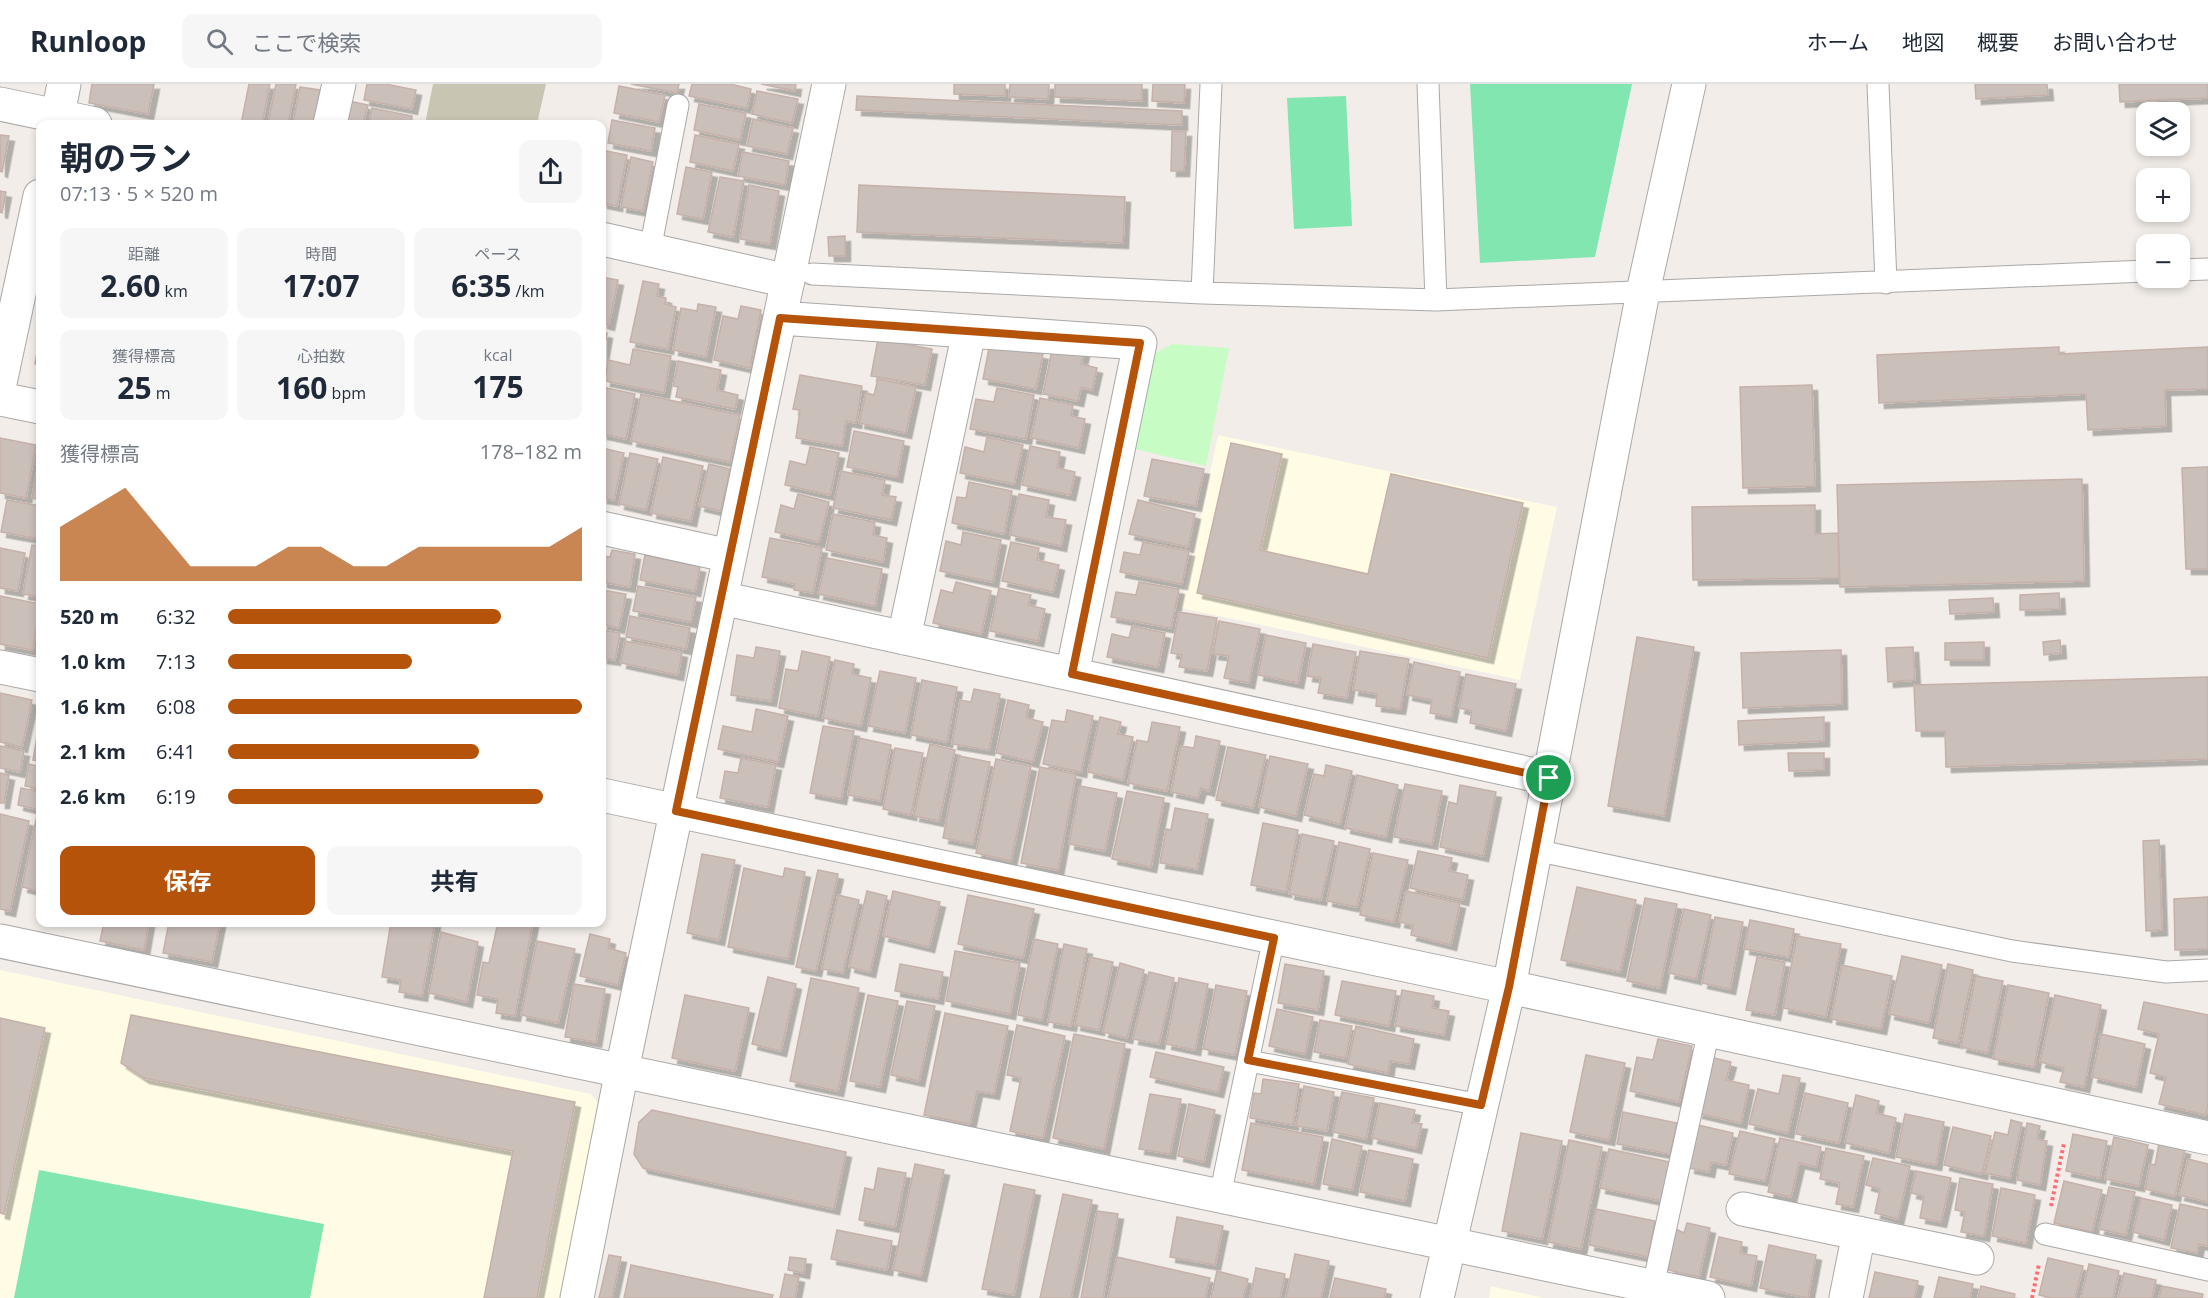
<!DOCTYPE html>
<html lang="ja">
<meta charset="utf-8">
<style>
:root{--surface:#fff;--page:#f6f6f7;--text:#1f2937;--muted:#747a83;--line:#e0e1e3;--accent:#b45309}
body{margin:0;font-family:"Open Sans","Noto Sans JP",sans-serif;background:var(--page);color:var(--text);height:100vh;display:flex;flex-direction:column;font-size:22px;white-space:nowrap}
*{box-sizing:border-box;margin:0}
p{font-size:20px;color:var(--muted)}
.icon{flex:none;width:33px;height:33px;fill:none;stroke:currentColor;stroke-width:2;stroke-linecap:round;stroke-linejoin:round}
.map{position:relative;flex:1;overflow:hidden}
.sheet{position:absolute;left:36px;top:36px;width:570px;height:807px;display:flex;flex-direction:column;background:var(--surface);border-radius:12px;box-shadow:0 3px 9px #0003}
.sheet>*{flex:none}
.controls{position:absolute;left:2136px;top:18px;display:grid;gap:12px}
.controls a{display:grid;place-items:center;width:54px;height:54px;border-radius:12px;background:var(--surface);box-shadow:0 3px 9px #0003;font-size:30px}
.pin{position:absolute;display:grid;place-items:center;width:51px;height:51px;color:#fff;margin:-26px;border:3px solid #fff;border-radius:50%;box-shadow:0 2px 6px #0007}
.round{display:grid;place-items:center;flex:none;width:63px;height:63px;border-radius:12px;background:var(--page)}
.overview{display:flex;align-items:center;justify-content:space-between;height:102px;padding:0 24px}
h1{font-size:33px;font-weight:700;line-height:45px}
.figures{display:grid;grid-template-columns:repeat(3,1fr);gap:9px;height:102px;padding:6px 24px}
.figures div{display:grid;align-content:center;border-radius:12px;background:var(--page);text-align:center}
.figures b{font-size:30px;font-weight:700}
.figures small{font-size:16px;font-weight:400}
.figures p{font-size:16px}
.chart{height:168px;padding:12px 24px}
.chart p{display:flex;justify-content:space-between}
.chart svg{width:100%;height:108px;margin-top:6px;fill:var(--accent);opacity:.7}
.cta{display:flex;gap:12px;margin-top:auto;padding:12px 24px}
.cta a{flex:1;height:69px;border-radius:12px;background:var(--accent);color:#fff;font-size:24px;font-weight:700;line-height:69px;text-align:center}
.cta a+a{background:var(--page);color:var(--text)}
ul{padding:0 24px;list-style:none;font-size:20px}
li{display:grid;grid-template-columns:96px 72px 1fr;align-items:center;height:45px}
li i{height:15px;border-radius:8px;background:var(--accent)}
header{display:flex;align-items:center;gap:36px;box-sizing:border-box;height:84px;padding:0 30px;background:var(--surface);border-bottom:2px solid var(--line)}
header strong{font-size:28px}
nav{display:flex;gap:33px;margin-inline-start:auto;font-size:21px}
.search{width:420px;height:54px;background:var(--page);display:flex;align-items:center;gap:15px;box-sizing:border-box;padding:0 21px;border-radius:12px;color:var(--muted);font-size:22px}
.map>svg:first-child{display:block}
</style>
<header>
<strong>Runloop</strong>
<div class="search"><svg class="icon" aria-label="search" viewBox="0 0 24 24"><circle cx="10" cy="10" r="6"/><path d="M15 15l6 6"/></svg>ここで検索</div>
<nav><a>ホーム</a><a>地図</a><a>概要</a><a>お問い合わせ</a></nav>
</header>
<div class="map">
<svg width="2208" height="1214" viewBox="0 0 2208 1214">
<defs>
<filter id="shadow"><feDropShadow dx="5.5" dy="5.5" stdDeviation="0" flood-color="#0004"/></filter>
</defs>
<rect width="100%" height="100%" fill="#f2ede8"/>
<path fill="#fffbe4" d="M1218,351L1557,423L1520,596L1181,524Z
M0,886L591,1010L603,1026L564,1214H0Z
M1491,1202L1544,1214H1489Z"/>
<path fill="#c8c5b2" d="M433,0H546L537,40H425Z"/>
<path fill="#c7fdc4" d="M1172,260L1229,264L1206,382L1135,365L1154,270Z"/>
<path fill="#81e6b0" d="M1470,0H1632L1595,173L1480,179Z
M1346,12L1352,142L1294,145L1287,14Z
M39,1086L324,1140L310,1214H14Z"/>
<path fill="#cbbfba" stroke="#c5b1a9" stroke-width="1.5" filter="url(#shadow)" d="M92,0H154L148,30L89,19Z
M249,0H270L262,40H241Z
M276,0H296L288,40H268Z
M367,0H385L416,6L412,25L364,16Z
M631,0H679L677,9Z
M692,0H730L751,5L747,24L689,12Z
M761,0H796L795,7Z
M954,0H1005V12L954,10Z
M1010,0H1049L1048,15L1009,13Z
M1055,0H1142V17L1055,13Z
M1153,0H1185L1184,19L1152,17Z
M1975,0H2047L2048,11L1976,15Z
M2119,0H2208V14L2120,18Z
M619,2L665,11L659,38L614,29Z
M300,3L320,6L314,40H293Z
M757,7L798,15L792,39L752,30Z
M857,12L1182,27V41L856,26Z
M349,17L368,21L363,40H344Z
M699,20L746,29L740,56L694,46Z
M372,24L412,32L411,40H369Z
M753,35L793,44L787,70L747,62Z
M612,36L655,44L651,67L608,59Z
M1172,47H1186L1184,87H1171Z
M0,51L9,52L2,88L0,87Z
M695,51L739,60L733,87L690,78Z
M606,67L627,71L617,122L602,119V88Z
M743,68L789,77L785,101L738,92Z
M631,73L653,78L643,127L621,123Z
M686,83L712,88L703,135L677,130Z
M720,93L744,97L733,153L708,148Z
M749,101L779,107L770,160L740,155Z
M859,101L1125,113L1123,159L857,148Z
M0,107L6,108L2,129L0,128Z
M845,152V172H829L828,153Z
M602,193L618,196L609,241L602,239Z
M643,197L659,200L657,212L666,214L665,220L676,223L668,265L630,258Z
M698,220L716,223L706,273L673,266L681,224L697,227Z
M741,222L761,226L750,284L714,276L723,232L738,235Z
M602,248L607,249L602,277Z
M40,252V281L35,280Z
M878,255L932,265L925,301L871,292Z
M990,259L1043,270L1036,305L983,295Z
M1053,261L1084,268L1081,280L1097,284L1092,306L1081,303L1078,317L1043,310Z
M2059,263V270L2208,263V305L2165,306L2166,342L2088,346L2086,310L1879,319L1877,271Z
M633,265L671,272L664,309L605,297L608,276L630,281Z
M678,277L721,286L717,306L738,311L735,325L676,313L678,303L673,302Z
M800,291L862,302L856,339L846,337L842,362L796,354L800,326L793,325Z
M878,295L916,303L906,349L859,339L866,309L874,311Z
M1812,301L1815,402L1743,404L1740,303Z
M602,303L635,310L626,355L602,350Z
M997,304L1034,311L1026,355L970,345L976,315L994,318Z
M641,310L740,331L730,378L631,357Z
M1040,314L1073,321L1071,332L1085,335L1079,364L1031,354Z
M854,347L904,357L897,393L847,383Z
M987,353L1023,361L1014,400L960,389L965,363L984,368Z
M0,354L36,361L26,414L0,409Z
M1231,359L1282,370L1260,466L1368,490L1391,390L1523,419L1488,574L1197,509Z
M1030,362L1060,368L1057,384L1075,388L1070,411L1022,401Z
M810,363L839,369L830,411L785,401L790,377L806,381Z
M602,364L624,369L614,416L602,414Z
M630,369L658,375L646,426L619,420Z
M40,371V416L32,414Z
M663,373L703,382L691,437L651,429Z
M1152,375L1204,385L1196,422L1144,412Z
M709,380L730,385L721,427L699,422Z
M2208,383V485H2186L2182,384Z
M841,387L885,396L882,411L896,413L891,436L833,424Z
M2082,395L2084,497L1840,503L1837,401Z
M969,398L1012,407L1004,450L952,439L957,413L966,414Z
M798,410L829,418L819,458L775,448L781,421L794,425Z
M1019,410L1049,416L1046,433L1066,436L1061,462L1010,451Z
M7,416L40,422V455L1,448Z
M1138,416L1195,430L1188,463L1129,450Z
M1815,421V450L1838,449L1839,494L1693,496L1692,423Z
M833,430L875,438L873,451L887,454L883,478L826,466Z
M963,448L1001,456L993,498L940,487L946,457L961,461Z
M770,454L822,464L813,509L794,506L795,500L762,493Z
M1011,458L1039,464L1037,476L1059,481L1053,508L1002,497Z
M1143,458L1189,467L1182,500L1120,488L1124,468L1140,471Z
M32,461L40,462V513L23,510Z
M0,464L25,469L18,507L0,504Z
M612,466L635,470L630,503L602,498V472L610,473Z
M645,471L700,483L695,507L640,496Z
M827,474L882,485L875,522L818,510Z
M956,498L991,507L981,550L933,539L941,506L953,509Z
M1139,498L1179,505L1171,544L1111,533L1116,508L1136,511Z
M638,502L696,513L691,538L633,527Z
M999,504L1031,511L1028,521L1045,525L1038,557L990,547Z
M602,506L626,510L619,544L602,540Z
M2059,509L2060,525L2020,526V511Z
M0,512L40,520L33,566L0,560Z
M1993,514L1994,528L1950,530L1949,516Z
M1179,528L1217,534L1207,587L1179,583L1182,571L1171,569Z
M630,532L690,544L686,565L626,553Z
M1219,537L1260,545L1249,599L1224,594L1229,572L1213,570Z
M1132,542L1165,549L1158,583L1107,573L1112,550L1129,554Z
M602,546L620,549L615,576L602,574Z
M1266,551L1306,559L1298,599L1258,591Z
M1637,553L1694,563L1664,732L1608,722Z
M2060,556L2061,569L2044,571L2043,558Z
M625,557L682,568L678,591L621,579Z
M1984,558V576H1945V559Z
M1313,560L1356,568L1347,614L1318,609L1321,594L1307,592Z
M756,563L780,567L771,617L731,611L737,571L754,574Z
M1913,563L1915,596L1888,598L1886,564Z
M1841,566L1842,620L1743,624L1741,569Z
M802,567L830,573L818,632L779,624L786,585L798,587Z
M1360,567L1409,575L1400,625L1376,622L1377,610L1353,606Z
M835,576L854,580L852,590L871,594L861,642L823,634Z
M1414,578L1460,588L1451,633L1430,629L1432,616L1407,611Z
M880,587L916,594L905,649L868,642Z
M1466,590L1516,600L1506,647L1470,639L1472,627L1459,624Z
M2208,593V675L1946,683L1945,647H1916L1914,601Z
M922,596L957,603L947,658L911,651Z
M974,605L1000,610L989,666L952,660L960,616L971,618Z
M0,609L32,616L22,663L0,658Z
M1008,616L1029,621L1026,634L1043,638L1033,678L996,669Z
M756,625L788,632L778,678L718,665L723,642L752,648Z
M1067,626L1093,632L1081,688L1043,680L1052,636L1065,638Z
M1100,633L1121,638L1118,650L1133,653L1123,696L1088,688Z
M1824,633V657L1739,661L1738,637Z
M40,636V677L33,676Z
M1152,638L1180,643L1167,707L1128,699L1137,656L1148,658Z
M823,642L854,647L841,715L810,709Z
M1196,652L1220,657L1209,707L1201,704L1198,714L1171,708L1181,662L1194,664Z
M859,654L891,661L880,717L848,711Z
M930,660L955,666L939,737L914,732Z
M0,662L24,667L20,688L0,684Z
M1228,663L1266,671L1253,724L1216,716Z
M895,664L923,669L911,731L883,725Z
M1788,669H1824V686L1789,687Z
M959,672L990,678L973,760L943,754Z
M1270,672L1308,680L1296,732L1259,723Z
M741,674L776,681L768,723L720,714L725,687L738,689Z
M996,675L1031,682L1011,777L976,769Z
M29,680L40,683V705L25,702Z
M1326,681L1352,687L1340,740L1304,731L1314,690L1324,692Z
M1040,683L1076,690L1058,786L1021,779Z
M0,689L9,691L4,719H0Z
M1357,691L1398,701L1386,753L1345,744Z
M1405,700L1442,707L1432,760L1394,753Z
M1460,701L1496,708L1483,772L1440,763L1449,718L1457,720Z
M1080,702L1117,709L1105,767L1069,760Z
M21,704L40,708V726L18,721Z
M1127,707L1164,714L1151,783L1112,775Z
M1175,724L1208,730L1197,785L1160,779L1166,745L1171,746Z
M0,730L29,737L10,827L0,825Z
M37,731L40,732V807L22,803Z
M1263,739L1298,746L1286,808L1251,801Z
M1302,750L1334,757L1321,816L1289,810Z
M2159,756L2162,846L2146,847L2143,757Z
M1339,758L1370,765L1357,823L1327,817Z
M1418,767L1452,774L1449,787L1468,791L1463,816L1410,804Z
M1373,769L1408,776L1394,838L1360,831Z
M702,770L735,776L719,856L687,849Z
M744,784L783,793L785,784L805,788L788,875L728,863Z
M818,786L838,790L816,887L796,883Z
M1577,803L1636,816L1620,888L1561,876Z
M867,807L887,812L870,888L849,883Z
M893,807L940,818L929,863L883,852Z
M1406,807L1460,819L1451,861L1411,851L1413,841L1399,838Z
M838,811L859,816L843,889L822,885Z
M968,811L1034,825L1023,874L958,860Z
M2208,813V865L2175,866L2174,815Z
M1645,814L1677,820L1660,904L1627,897Z
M1684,825L1711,831L1696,895L1669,889Z
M1715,833L1743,838L1730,905L1702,899Z
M1750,836L1794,845L1789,873L1744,865Z
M104,838H149L144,866L100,857Z
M169,838H220L212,878L163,869Z
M391,838H435L422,912L399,908L401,896L382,893Z
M498,838H533L515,932L496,929L498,915L477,911L483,878L489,879Z
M441,848L478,858L467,918L429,909Z
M590,850L610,855L608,864L626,869L618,901L580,892Z
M1797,852L1841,860L1826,933L1783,924Z
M1034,855L1058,860L1042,936L1018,931Z
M537,857L575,865L558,939L521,931Z
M1064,860L1087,865L1071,942L1048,938Z
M955,867L1020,879L1010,930L946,917Z
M1902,872L1942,881L1929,939L1889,930Z
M1090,873L1113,878L1099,946L1075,941Z
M1757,873L1785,878L1775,931L1746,926Z
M1120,879L1144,886L1127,954L1103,948Z
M900,880L943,888L938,915L895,907Z
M1285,880L1324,887L1318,926L1278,919Z
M1948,880L1973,886L1958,959L1933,954Z
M1842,881L1892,892L1881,945L1831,935Z
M1149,888L1174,894L1159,960L1133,955Z
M1976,892L2003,897L1988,969L1961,963Z
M768,893L796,900L781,967L752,960Z
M811,894L859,904L838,1007L790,997Z
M1179,894L1208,900L1195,966L1166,960Z
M1342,897L1396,907L1389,942L1335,931Z
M574,900L605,905L596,958L565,953Z
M1216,901L1247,907L1235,971L1203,965Z
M2008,901L2049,909L2034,983L1993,975Z
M1402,906L1434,912L1432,924L1449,927L1444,951L1395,942Z
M685,911L749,924L735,987L672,974Z
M868,911L898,917L880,1003L850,997Z
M2055,911L2101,921L2084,1003L2060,998L2064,984L2040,978Z
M907,917L935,922L919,997L891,991Z
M2144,918L2208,931V1020L2206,1031L2159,1020L2166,993L2150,989L2159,950L2138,945Z
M1277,925L1313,933L1305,970L1269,962Z
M945,929L1008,942L994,1010L977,1007L970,1040L924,1031Z
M131,931L575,1018L537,1214H484L513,1067L144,994L121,979Z
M0,934L45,944L4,1130L0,1129Z
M1320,936L1352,942L1346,974L1314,968Z
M1017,941L1065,952L1043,1054L1010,1047L1021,994L1007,991Z
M1356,942L1414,955L1409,980L1390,977L1388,989L1348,980Z
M1074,950L1125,960L1104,1065L1053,1054Z
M2101,950L2145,960L2136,1003L2092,993Z
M1658,955L1692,962L1679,1018L1630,1007L1637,973L1653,976Z
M1156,968L1224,983L1218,1008L1150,993Z
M1586,971L1625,979L1609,1056L1570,1048Z
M1710,973L1731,978L1726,996L1749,1001L1741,1039L1697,1029Z
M1783,991L1800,994L1788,1049L1749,1040L1758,1005L1779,1010Z
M1263,995L1299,1000L1293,1041L1250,1034L1254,1009L1261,1010Z
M1304,1002L1334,1008L1327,1047L1296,1042Z
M1342,1008L1374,1014L1366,1055L1333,1048Z
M1805,1009L1848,1019L1839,1059L1796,1050Z
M1150,1010L1181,1015L1170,1070L1139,1065Z
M1856,1011L1879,1017L1876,1029L1896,1034L1889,1069L1845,1059Z
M1380,1019L1415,1026L1412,1039L1422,1040L1416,1064L1372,1054Z
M1189,1020L1215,1026L1204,1078L1178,1072Z
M652,1026L846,1068L834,1125L643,1084L634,1070L639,1038Z
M1623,1028L1677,1039L1670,1070L1617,1060Z
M1905,1030L1944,1038L1936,1081L1896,1073Z
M2011,1036L2022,1039L2010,1094L1985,1089L1995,1048L2008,1051Z
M1251,1039L1323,1053L1314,1100L1242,1086Z
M2027,1039L2040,1042L2037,1055L2047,1057L2040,1101L2017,1096Z
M1698,1041L1733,1049L1726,1081L1711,1078L1709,1088L1689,1084Z
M1953,1043L1991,1052L1982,1090L1944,1081Z
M1740,1047L1775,1055L1765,1097L1729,1090Z
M1521,1049L1562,1057L1542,1155L1502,1147Z
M2073,1050L2107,1057L2100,1094L2066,1087Z
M2114,1053L2148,1061L2139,1102L2105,1095Z
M1780,1054L1821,1063L1816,1083L1799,1079L1791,1113L1768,1108Z
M1332,1055L1362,1062L1352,1106L1323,1100Z
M1569,1056L1602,1063L1581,1165L1548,1158Z
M2159,1059L2185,1065L2175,1112L2145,1105L2150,1080L2155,1081Z
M1826,1064L1864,1072L1853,1123L1836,1120L1840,1099L1820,1095Z
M1609,1065L1670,1078L1662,1117L1600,1104Z
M1369,1066L1413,1075L1405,1117L1360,1108Z
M1873,1074L1910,1082L1898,1135L1875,1129L1880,1105L1866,1101Z
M2188,1075L2208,1080V1118L2179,1111Z
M915,1080L944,1086L921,1192L893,1186Z
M878,1084L906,1089L895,1143L859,1136L865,1104L874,1106Z
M1916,1087L1951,1094L1941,1138L1920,1134L1924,1112L1911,1109Z
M1960,1094L1993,1100L1984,1152L1961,1148L1965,1128L1955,1126Z
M2064,1097L2102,1106L2092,1148L2054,1139Z
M1004,1100L1035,1106L1014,1211L982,1205Z
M2109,1103L2135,1108L2126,1151L2099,1145Z
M2001,1104L2035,1111L2026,1159L1992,1152Z
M1063,1110L1092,1116L1071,1214H1040Z
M2141,1114L2172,1121L2164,1156L2133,1148Z
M2180,1120L2208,1126V1162L2199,1160L2197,1169L2171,1164Z
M1596,1125L1655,1137L1648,1173L1589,1161Z
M1097,1127L1118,1130L1103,1214H1081Z
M1177,1133L1223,1142L1215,1181L1170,1173Z
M1687,1139L1710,1144L1699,1193L1668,1186L1676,1145L1684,1149Z
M837,1146L892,1157L887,1186L831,1175Z
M1719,1153L1742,1158L1740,1169L1757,1172L1751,1202L1710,1193Z
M1769,1161L1816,1171L1808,1214L1760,1204Z
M1295,1170L1329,1177L1321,1214H1286Z
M609,1171L621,1173L612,1214H599Z
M790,1173L806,1175L804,1189L788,1186Z
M1117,1173L1210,1194L1205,1214H1108Z
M2048,1174L2083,1182L2075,1214H2051L2039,1211Z
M2089,1180L2119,1187L2113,1214H2081Z
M631,1181L773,1211L772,1214H624Z
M1256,1184L1285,1190L1280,1214H1250Z
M1217,1187L1248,1195L1243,1214H1211Z
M1875,1188L1918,1197L1914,1214H1869Z
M2124,1189L2156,1196L2152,1214H2118Z
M785,1190L799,1193L795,1214H780Z
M1939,1193L1973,1200L1970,1214H1934Z
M1335,1194L1386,1205L1384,1214H1330Z
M1981,1202L2015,1210L2014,1214H1978Z
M2162,1202L2203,1210L2202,1214H2159Z"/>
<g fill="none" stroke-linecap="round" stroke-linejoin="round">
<defs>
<path id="service" d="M1428,0L1436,216
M1878,0L1886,199
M650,166L678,21
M2180,186L2208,185
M812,190L1202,209L1436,216L2146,187
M1202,209L1211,0
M1535,766L2012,867L2166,888L2208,886
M1249,977L1481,1021
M1220,1112L1274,853
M2045,1150L2208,1186
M1653,1202L1709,946"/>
<path id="minor" d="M0,20L95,40
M56,40L64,0
M330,40L339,0
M602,155L788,197
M780,234L1140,259L1072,590
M0,299L40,112
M0,315L40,323
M602,444L730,472
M721,514L1549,694
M904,554L969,248
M0,583L40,591
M602,711L1509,903L2208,1054
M0,857L1708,1214
M1743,1125L1977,1174
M577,1214L622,986L829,0
M1846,1214L1859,1149"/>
<path id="tertiary" d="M1437,1214L1509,903L1643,208L1689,0"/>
</defs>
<use href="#service" stroke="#a9a9a9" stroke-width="23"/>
<use href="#minor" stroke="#a9a9a9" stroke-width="35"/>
<use href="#tertiary" stroke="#a9a9a9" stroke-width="35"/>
<path stroke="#ff6c72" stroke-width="4" stroke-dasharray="3 3" stroke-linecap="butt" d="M2051,1122L2064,1059
M2032,1214L2039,1180"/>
<use href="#service" stroke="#fff" stroke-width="21"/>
<use href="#minor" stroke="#fff" stroke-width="33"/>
<use href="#tertiary" stroke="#fff" stroke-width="33"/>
</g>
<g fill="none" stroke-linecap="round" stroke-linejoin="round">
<defs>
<path id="route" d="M780,234L1140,259L1072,590L1549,694L1509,903L1481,1021L1248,976L1274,854L676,727Z"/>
</defs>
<use href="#route" stroke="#fff" stroke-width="12"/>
<use href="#route" stroke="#b45309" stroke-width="8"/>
</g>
</svg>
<div class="controls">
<a><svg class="icon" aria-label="layers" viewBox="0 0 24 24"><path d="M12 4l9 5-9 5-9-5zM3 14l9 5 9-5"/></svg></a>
<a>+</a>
<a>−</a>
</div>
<div class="pin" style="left:1549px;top:694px;background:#1e9e55"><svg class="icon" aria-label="arrive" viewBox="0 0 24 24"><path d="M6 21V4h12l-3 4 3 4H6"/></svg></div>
<section class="sheet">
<div class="overview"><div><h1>朝のラン</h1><p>07:13 · 5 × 520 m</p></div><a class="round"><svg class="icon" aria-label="share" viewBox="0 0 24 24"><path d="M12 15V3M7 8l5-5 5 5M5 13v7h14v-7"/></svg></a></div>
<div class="figures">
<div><p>距離</p><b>2.60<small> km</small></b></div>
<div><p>時間</p><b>17:07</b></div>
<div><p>ペース</p><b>6:35<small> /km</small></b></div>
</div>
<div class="figures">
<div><p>獲得標高</p><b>25<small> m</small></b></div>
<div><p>心拍数</p><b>160<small> bpm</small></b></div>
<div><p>kcal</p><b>175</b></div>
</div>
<div class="chart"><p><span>獲得標高</span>178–182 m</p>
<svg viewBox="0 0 160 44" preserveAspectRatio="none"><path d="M0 44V22L10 14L20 6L30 22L40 38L50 38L60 38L70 30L80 30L90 38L100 38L110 30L120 30L130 30L140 30L150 30L160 22V44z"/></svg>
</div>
<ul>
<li><b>520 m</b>6:32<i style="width:77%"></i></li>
<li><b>1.0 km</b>7:13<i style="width:52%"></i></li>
<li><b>1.6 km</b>6:08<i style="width:100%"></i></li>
<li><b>2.1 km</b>6:41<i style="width:71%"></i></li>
<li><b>2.6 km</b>6:19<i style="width:89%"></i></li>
</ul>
<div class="cta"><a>保存</a><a>共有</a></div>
</section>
</div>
